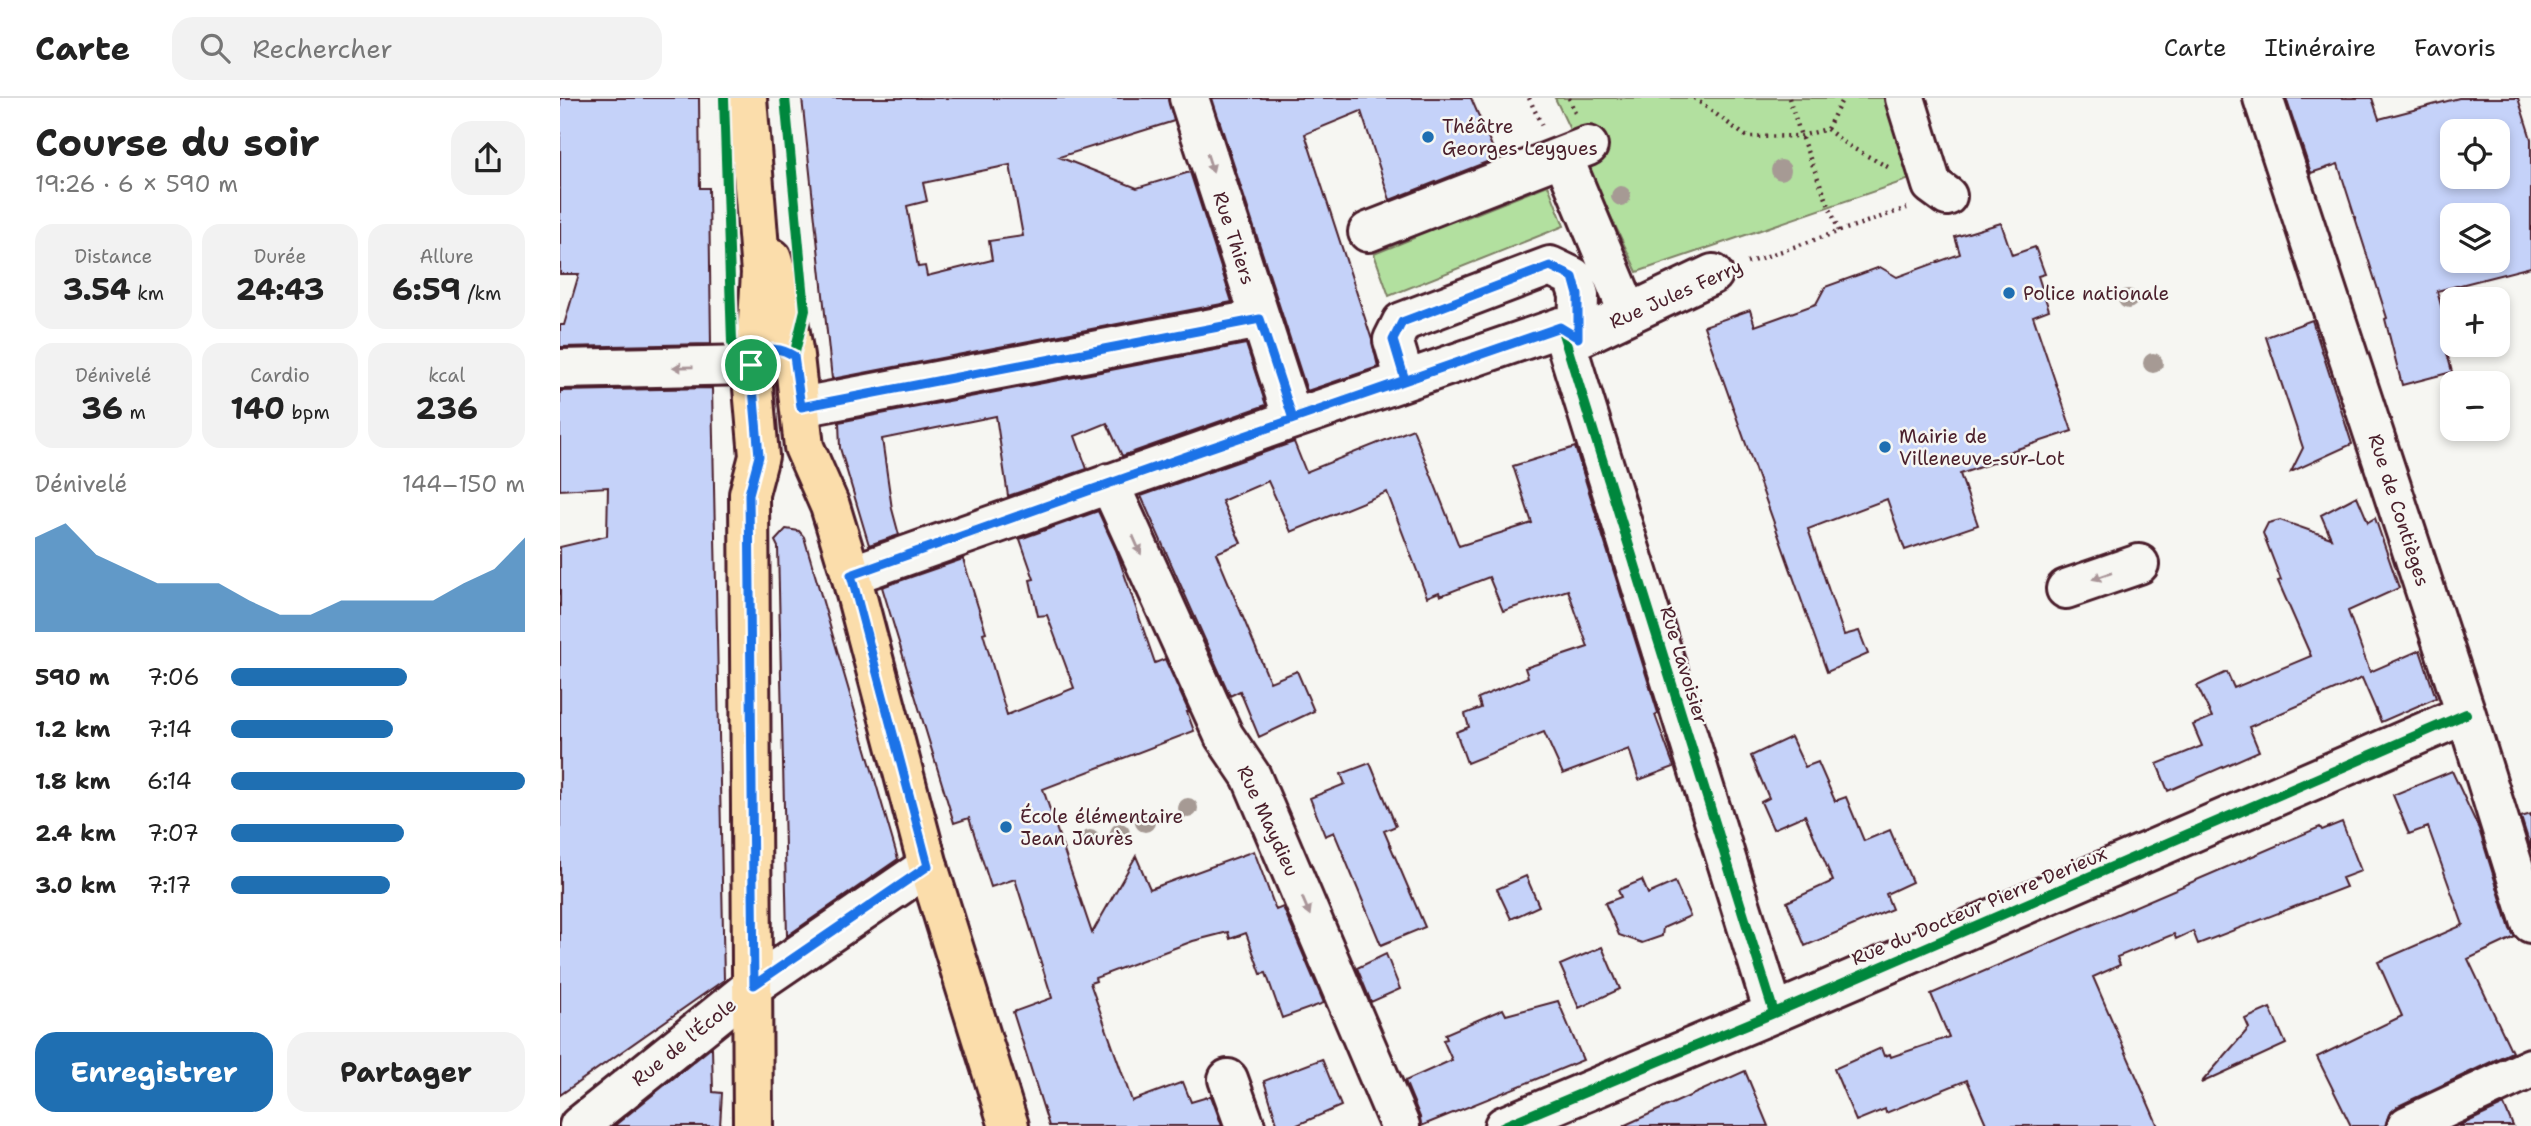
<!DOCTYPE html>
<html lang="fr">
<meta charset="utf-8">
<style>
:root{--surface:#fff;--page:#f2f2f2;--text:#222;--muted:#767676;--line:#e0e0e0;--accent:#1f6fb2}
body{margin:0;font-family:"Shantell Sans",sans-serif;background:var(--page);color:var(--text);height:100vh;display:flex;flex-direction:column;font-size:26px;white-space:nowrap}
*{box-sizing:border-box;margin:0}
p{font-size:23px;color:var(--muted)}
.icon{flex:none;width:38px;height:38px;fill:none;stroke:currentColor;stroke-width:2;stroke-linecap:round;stroke-linejoin:round}
.map{position:relative;flex:1;overflow:hidden}
.panel{display:flex;flex-direction:column;background:var(--surface);width:560px}
.panel>*{flex:none}
.tools{position:absolute;left:1880px;top:21px;display:grid;gap:14px}
.tools a{display:grid;place-items:center;width:70px;height:70px;border-radius:14px;background:var(--surface);box-shadow:0 4px 10px #0003;font-size:35px}
.pin{position:absolute;display:grid;place-items:center;width:60px;height:60px;color:#fff;margin:-30px;border:4px solid #fff;border-radius:50%;box-shadow:0 2px 7px #0007}
.round{display:grid;place-items:center;flex:none;width:74px;height:74px;border-radius:21px;background:var(--page)}
.headline{display:flex;align-items:center;justify-content:space-between;height:119px;padding:0 35px}
h1{font-size:38px;font-weight:700;line-height:52px}
.figures{display:grid;grid-template-columns:repeat(3,1fr);gap:10px;height:119px;padding:7px 35px}
.figures div{display:grid;align-content:center;border-radius:18px;background:var(--page);text-align:center}
.figures b{font-size:30px;font-weight:700}
.figures small{font-size:19px;font-weight:400}
.figures p{font-size:19px}
.chart{height:196px;padding:14px 35px}
.chart p{display:flex;justify-content:space-between}
.chart svg{width:100%;height:126px;margin-top:7px;fill:var(--accent);opacity:.7}
.button{display:flex;gap:14px;margin-top:auto;padding:14px 35px}
.button a{flex:1;height:80px;border-radius:21px;background:var(--accent);color:#fff;font-size:28px;font-weight:700;line-height:80px;text-align:center}
.button a+a{background:var(--page);color:var(--text)}
ul{padding:0 35px;list-style:none;font-size:23px}
li{display:grid;grid-template-columns:112px 84px 1fr;align-items:center;height:52px}
li i{height:18px;border-radius:9px;background:var(--accent)}
header{display:flex;align-items:center;gap:42px;box-sizing:border-box;height:98px;padding:0 35px;background:var(--surface);border-bottom:2px solid var(--line)}
header strong{font-size:33px}
nav{display:flex;gap:38px;margin-inline-start:auto;font-size:24px}
.search{width:490px;height:63px;background:var(--page);display:flex;align-items:center;gap:18px;box-sizing:border-box;padding:0 24px;border-radius:21px;color:var(--muted);font-size:26px}
main{display:flex;flex:1;min-height:0}
.map>svg:first-child{display:block}
</style>
<header>
<strong>Carte</strong>
<div class="search"><svg class="icon" aria-label="search" viewBox="0 0 24 24"><circle cx="10" cy="10" r="6"/><path d="M15 15l6 6"/></svg>Rechercher</div>
<nav><a>Carte</a><a>Itinéraire</a><a>Favoris</a></nav>
</header>
<main>
<section class="panel">
<div class="headline"><div><h1>Course du soir</h1><p>19:26 · 6 × 590 m</p></div><a class="round"><svg class="icon" aria-label="share" viewBox="0 0 24 24"><path d="M12 15V3M7 8l5-5 5 5M5 13v7h14v-7"/></svg></a></div>
<div class="figures">
<div><p>Distance</p><b>3.54<small> km</small></b></div>
<div><p>Durée</p><b>24:43</b></div>
<div><p>Allure</p><b>6:59<small> /km</small></b></div>
</div>
<div class="figures">
<div><p>Dénivelé</p><b>36<small> m</small></b></div>
<div><p>Cardio</p><b>140<small> bpm</small></b></div>
<div><p>kcal</p><b>236</b></div>
</div>
<div class="chart"><p><span>Dénivelé</span>144–150 m</p>
<svg viewBox="0 0 160 44" preserveAspectRatio="none"><path d="M0 44V11L10 6L20 17L30 22L40 27L50 27L60 27L70 33L80 38L90 38L100 33L110 33L120 33L130 33L140 27L150 22L160 11V44z"/></svg>
</div>
<ul>
<li><b>590 m</b>7:06<i style="width:60%"></i></li>
<li><b>1.2 km</b>7:14<i style="width:55%"></i></li>
<li><b>1.8 km</b>6:14<i style="width:100%"></i></li>
<li><b>2.4 km</b>7:07<i style="width:59%"></i></li>
<li><b>3.0 km</b>7:17<i style="width:54%"></i></li>
</ul>
<div class="button"><a>Enregistrer</a><a>Partager</a></div>
</section>
<div class="map">
<svg width="1971" height="1028" viewBox="0 0 1971 1028">
<rect width="100%" height="100%" fill="#f6f6f2"/>
<filter id="ink" filterUnits="userSpaceOnUse"><feTurbulence type="fractalNoise" baseFrequency=".0143" numOctaves="2"/><feDisplacementMap in="SourceGraphic" scale="14" xChannelSelector="R" yChannelSelector="G"/><feConvolveMatrix kernelMatrix="1 2 1 2 8 2 1 2 1" color-interpolation-filters="sRGB"/></filter>
<g filter="url(#ink)">
<path fill="#b2e09f" stroke="#7e8065" stroke-width="2" d="M995,0H1328L1359,78L1077,174Z
M988,87L1004,128L829,198L814,156L854,140L849,126L892,108L898,123Z"/>
<path fill="#c5d2f9" stroke="#4a1f2b" stroke-width="2" fill-rule="evenodd" d="M0,0H139L140,90H149L151,246L0,249V227H4L19,176H0Z
M242,0H608L614,23L499,59L577,90L630,74L672,204L272,281ZM450,67L463,138L429,143L432,162L367,178L365,168L358,169L347,108L367,103L363,85Z
M652,0H911L937,60L830,102L801,13L745,36L812,242L818,269L747,293Z
M1726,0H1812L1819,21L1899,0H1958L1971,41V169L1877,193L1894,254L1887,255L1892,274L1842,287L1825,221L1827,220L1778,66L1751,75ZM1892,33H1937V79H1892ZM1892,117H1937V163H1892Z
M1441,125L1452,157L1475,149L1485,176L1478,178L1489,212L1473,218L1512,333L1445,355L1446,360L1400,376L1418,427L1345,452L1327,401L1248,431L1284,537L1299,533L1308,556L1267,574L1144,228L1190,212L1195,228L1256,206L1265,189L1320,169L1337,179L1400,156L1395,139Z
M1752,222L1792,346L1731,374L1743,350L1706,239Z
M686,246L706,307L562,358L547,325L515,338L527,371L448,398L436,318L322,341L332,411L339,437L309,447L280,350L279,324Z
M152,290L164,882L0,997V449L47,438L48,389L0,392V293Z
M853,331L899,448L972,425L953,368L1015,349L1098,615L1095,617L1114,669L1079,682L1069,651L1003,676L984,634L907,665L896,634L909,629L905,616L921,610L918,600L968,579L965,570L1028,549L1008,492L943,513L929,479L880,498L879,494L867,499L827,394L731,434L708,383L662,403L681,445L656,455L710,584L737,573L754,613L699,639L680,593L670,598L581,398L734,344L746,374Z
M1797,398L1808,424L1815,420L1839,490L1788,513L1810,574L1860,552L1876,600L1821,624L1802,580L1689,629L1699,653L1608,693L1597,666L1642,648L1633,627L1652,619L1637,588L1667,574L1674,590L1751,558L1718,483L1721,482L1703,435L1708,425L1720,422L1771,440L1761,417Z
M538,413L556,452L595,565L605,561L629,614H627L634,633L483,691L532,835L576,758L590,791L694,753L716,812L723,809L764,905L722,920L706,875L701,876L686,835L670,841L668,834L633,843L535,880L536,883L530,885L572,1003L623,984L631,1004L651,998L662,1028H489L453,914L492,900L455,781L431,789L409,720L394,725L322,489L403,461L426,534L423,535L447,617L514,590L487,517L478,518L470,482L474,481L460,441Z
M226,431L239,433L244,439L338,761L227,838L218,449L215,443Z
M1231,639L1245,669L1258,664L1275,703L1286,699L1304,743L1330,732L1352,784L1326,796L1332,811L1245,848L1227,804L1273,783L1245,717L1213,731L1201,704L1209,700L1191,658Z
M810,665L836,728L824,733L865,829L821,847L774,734L765,738L750,700L785,686L781,676Z
M1892,673L1919,731L1950,831L1955,839L1908,861L1952,954L1838,1008L1829,1016L1825,1028H1791L1757,959L1842,918L1818,864L1903,827L1868,729L1849,736L1833,697Z
M1971,716V751L1961,719Z
M1782,724L1801,773L1782,780L1786,789L1638,846L1633,833L1616,841L1614,836L1557,859L1560,867L1533,879L1598,1028H1427L1407,982L1326,1015L1325,1011L1296,1023L1274,971L1321,950L1324,958L1330,956L1331,959L1389,939L1371,896L1760,729L1762,732Z
M966,778L979,808L951,821L937,791Z
M1082,782L1088,796L1115,784L1130,818L1103,830L1102,838L1082,845L1059,837L1045,805L1061,799L1058,792Z
M1042,849L1060,891L1019,910L1000,867Z
M826,856L840,891L811,904L797,870Z
M998,903L1023,962L861,1028L860,1019L845,983L892,962L883,942L887,941L885,936L943,911L946,917Z
M1710,910L1726,946L1641,985L1689,930L1685,921Z
M152,949L153,994L162,995L160,1028H54Z
M762,961L781,1008L735,1028H718L704,983Z
M1185,973L1208,1028H1063Z
M1944,1007L1953,1028H1899Z"/>
<g fill="none" stroke-linecap="round" stroke-linejoin="round">
<defs>
<path id="minor" d="M629,0L733,321
M1345,0L1372,87L1387,98
M1703,0L1906,616L1971,825
M1003,59L1068,214
M808,134L1028,48
M1001,229L1214,915
M1001,229L1018,240L1153,176
M0,271L191,267
M845,282L833,242L842,224L990,168L1013,179L1019,197L1018,240
M241,309L700,221
M549,385L664,638L691,678L840,1028
M291,477L733,321L1001,229
M1506,491L1579,466
M668,981L685,1028
M19,1028L194,887L368,768
M944,1028L1214,915L1906,616
M1847,1028L1971,970"/>
<path id="major" d="M187,0L201,175L196,256L191,267L199,358L189,396L193,1028
M212,160L226,211L234,258L244,349L270,408L291,477L368,768L449,1028"/>
</defs>
<use href="#minor" stroke="#4a1f2b" stroke-width="44"/>
<use href="#major" stroke="#4a1f2b" stroke-width="44"/>
<path stroke="#4a1f2b" stroke-width="4.5" stroke-dasharray="2 5" stroke-linecap="butt" d="M969,0L982,28
M1009,0L1015,15
M1134,0L1187,39L1241,38L1267,31L1283,0
M1229,0L1241,38L1279,133
M1267,31L1287,47L1328,69
M1187,165L1347,110"/>
<use href="#minor" stroke="#f6f6f2" stroke-width="38"/>
<use href="#major" stroke="#fbddab" stroke-width="38"/>
<defs>
<path id="cycleway" d="M164,0L172,244L191,267
M225,0L245,212L234,258
M291,477L733,321L1001,229L1214,915
M944,1028L1214,915L1906,616"/>
</defs>
<use href="#cycleway" stroke="#f6f6f2" stroke-width="15"/>
<use href="#cycleway" stroke="#00873e" stroke-width="10"/>
</g>
<g fill="#a69a94">
<circle cx="1221" cy="72" r="10"/>
<circle cx="1061" cy="98" r="10"/>
<circle cx="1568" cy="201" r="10"/>
<circle cx="1593" cy="265" r="10"/>
<circle cx="628" cy="710" r="10"/>
<circle cx="585" cy="724" r="10"/>
<circle cx="560" cy="735" r="10"/>
<circle cx="530" cy="742" r="10"/>
</g>
<defs><path id="oneway-solid" d="M-6-.8H1V-3.2L6.5 0L1 3.2V.8H-6Z" transform="scale(1.75)"/></defs>
<g fill="#a99598">
<use href="#oneway-solid" transform="translate(650 65) rotate(72)"/>
<use href="#oneway-solid" transform="translate(123 269) rotate(179)"/>
<use href="#oneway-solid" transform="translate(577 447) rotate(66)"/>
<use href="#oneway-solid" transform="translate(1542 478) rotate(161)"/>
<use href="#oneway-solid" transform="translate(746 808) rotate(67)"/>
</g>
</g>
<g fill="none" stroke-linecap="round" stroke-linejoin="round" filter="url(#ink)">
<defs>
<path id="route" d="M191,267L199,358L189,396L194,887L368,768L291,477L641,353L1000,229L1018,240V197L1013,179L990,168L842,224L833,242L845,282L733,321L700,221L241,309L234,258C220,249 212,250 196,256L191,267"/>
</defs>
<use href="#route" stroke="#fff" stroke-width="14"/>
<use href="#route" stroke="#1a73e8" stroke-width="9"/>
</g>
<g fill="#1f6fb2" stroke="#f6f6f2" stroke-width="2.5">
<circle cx="868" cy="39" r="7"/>
<circle cx="1449" cy="195" r="7"/>
<circle cx="1325" cy="349" r="7"/>
<circle cx="446" cy="729" r="7"/>
</g>
<g text-anchor="middle" dominant-baseline="central" stroke-width="5" stroke-linejoin="round" paint-order="stroke">
<g font-size="19" fill="#4a1f2b" stroke="#f6f6f2" text-anchor="start">
<text x="882" y="28">Théâtre<tspan x="882" dy="22">Georges Leygues</tspan></text>
<text x="1463" y="195">Police nationale</text>
<text x="1339" y="338">Mairie de<tspan x="1339" dy="22">Villeneuve-sur-Lot</tspan></text>
<text x="460" y="718">École élémentaire<tspan x="460" dy="22">Jean Jaurès</tspan></text>
</g>
<g font-size="19" fill="#4a1f2b" stroke="#f6f6f2">
<text transform="translate(674 140) rotate(72)">Rue Thiers</text>
<text transform="translate(1116 196) rotate(-24)">Rue Jules Ferry</text>
<text transform="translate(1839 412) rotate(72)">Rue de Contièges</text>
<text transform="translate(1124 567) rotate(73)">Rue Lavoisier</text>
<text transform="translate(708 723) rotate(65)">Rue Maydieu</text>
<text transform="translate(1419 808) rotate(-23)">Rue du Docteur Pierre Derieux</text>
<text transform="translate(124 944) rotate(-39)">Rue de l'École</text>
</g>
</g>
</svg>
<div class="tools">
<a><svg class="icon" aria-label="locate" viewBox="0 0 24 24"><circle cx="12" cy="12" r="6"/><path d="M12 2v4M12 18v4M2 12h4M18 12h4"/></svg></a>
<a><svg class="icon" aria-label="layers" viewBox="0 0 24 24"><path d="M12 4l9 5-9 5-9-5zM3 14l9 5 9-5"/></svg></a>
<a>+</a>
<a>−</a>
</div>
<div class="pin" style="left:191px;top:267px;background:#1e9e55"><svg class="icon" aria-label="arrive" viewBox="0 0 24 24"><path d="M6 21V4h12l-3 4 3 4H6"/></svg></div>
</div>
</main>
